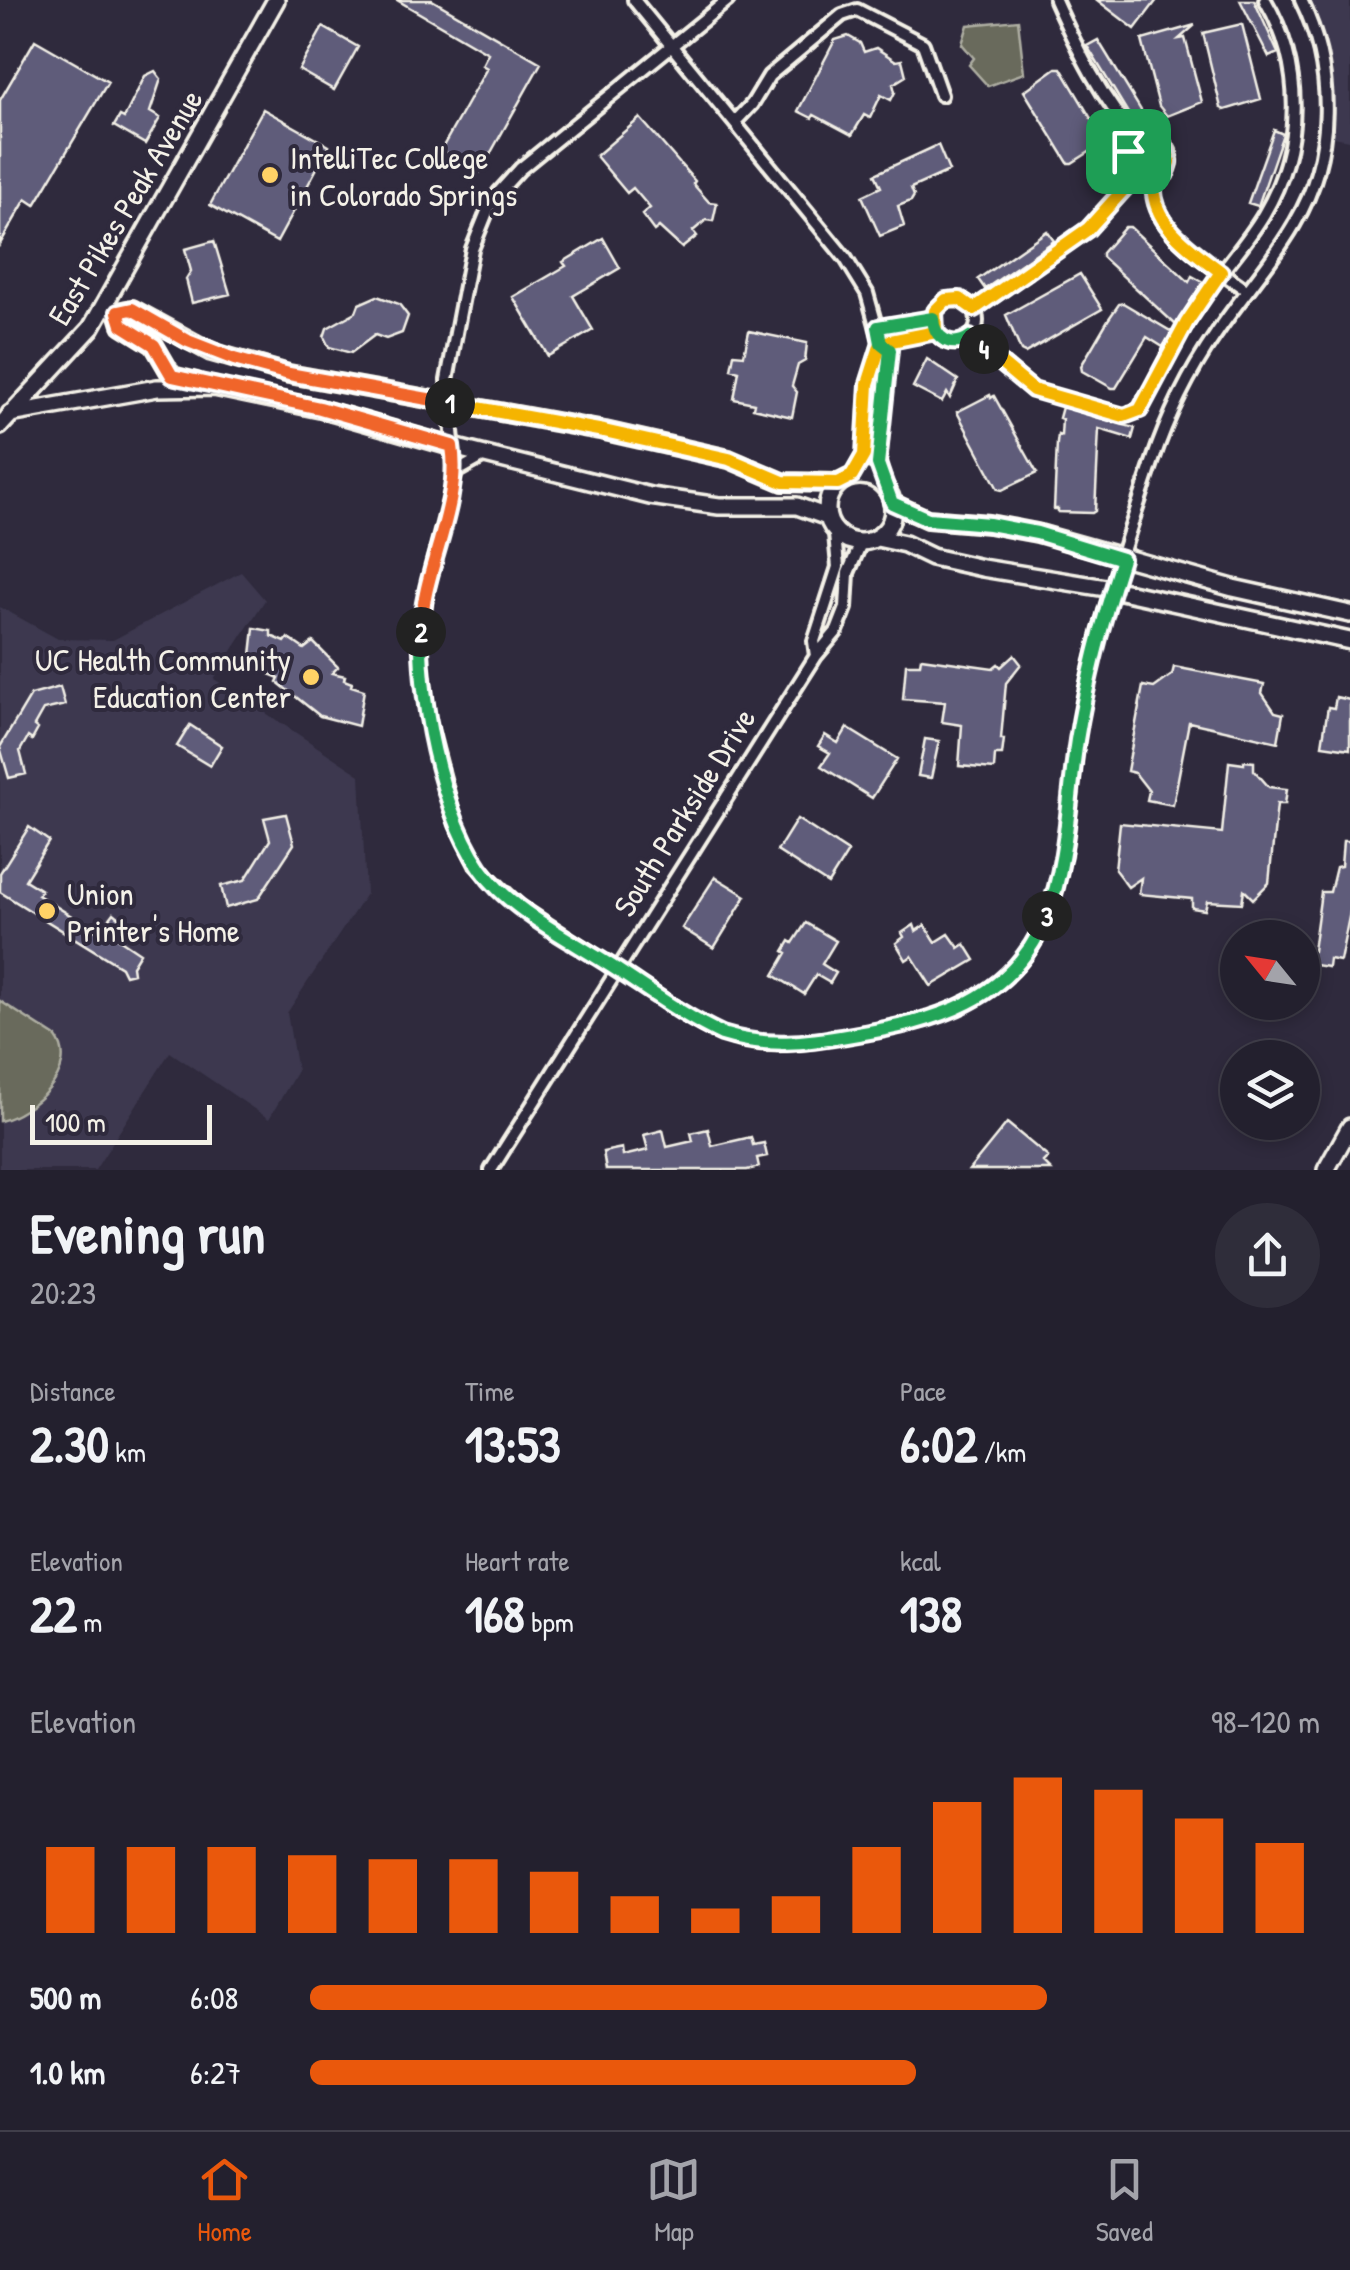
<!DOCTYPE html>
<meta charset="utf-8">
<style>
:root{--surface:#23202e;--page:#2f2d3a;--text:#f1f3f6;--muted:#a3a3aa;--line:#403e4a;--accent:#ea580c}
body{margin:0;font-family:"Patrick Hand",sans-serif;background:var(--page);color:var(--text);height:100vh;display:flex;flex-direction:column;font-size:38px;white-space:nowrap}
*{box-sizing:border-box;margin:0}
p{font-size:32px;color:var(--muted)}
.icon{flex:none;width:55px;height:55px;fill:none;stroke:currentColor;stroke-width:2;stroke-linecap:round;stroke-linejoin:round}
.map{position:relative;height:1170px;overflow:hidden}
.details{display:flex;flex-direction:column;background:var(--surface);flex:1}
.details>*{flex:none}
.needle{width:65px;rotate:300deg}
.controls{position:absolute;left:1220px;top:920px;display:grid;gap:20px}
.controls a{display:grid;place-items:center;width:100px;height:100px;border-radius:50%;background:var(--surface);box-shadow:0 5px 15px #0003,0 0 0 2px var(--line);font-size:50px}
.scale{position:absolute;left:30px;bottom:25px;width:182px;box-sizing:border-box;padding-left:10px;border:5px solid #f4f1e8;border-top:0;font-size:28px;line-height:35px;white-space:nowrap;color:#f4f1e8;-webkit-text-stroke:8px #2f2a3d;paint-order:stroke}
.pin{position:absolute;display:grid;place-items:center;width:85px;height:85px;color:#fff;margin:-42px;border-radius:20px;box-shadow:0 5px 15px #0006}
.km{position:absolute;width:50px;height:50px;margin:-25px;border-radius:50%;background:#222;color:#fff;font-size:28px;line-height:50px;text-align:center}
.round{display:grid;place-items:center;flex:none;width:105px;height:105px;border-radius:52px;background:var(--page)}
.overview{display:flex;align-items:center;justify-content:space-between;height:170px;padding:0 30px}
h1{font-size:55px;font-weight:800;line-height:75px}
.stats{display:grid;grid-template-columns:repeat(3,1fr);gap:15px;height:170px;padding:10px 30px}
.stats div{display:grid;align-content:center}
.stats b{font-size:50px;font-weight:800}
.stats small{font-size:28px;font-weight:400}
.stats p{font-size:28px}
.chart{height:280px;padding:20px 30px}
.chart p{display:flex;justify-content:space-between}
.chart svg{width:100%;height:180px;margin-top:10px;stroke:var(--accent);stroke-width:6}
ul{padding:0 30px;list-style:none;font-size:32px}
li{display:grid;grid-template-columns:160px 120px 1fr;align-items:center;height:75px}
li i{height:25px;border-radius:12px;background:var(--accent)}
.tabs{display:flex;justify-content:space-around;align-items:center;height:140px;border-top:2px solid var(--line);background:var(--surface);font-size:28px;color:var(--muted)}
.tabs a{display:grid;justify-items:center;gap:5px}
.tabs .active{color:var(--accent)}
.map>svg:first-child{display:block}
</style>
<div class="map">
<svg width="1350" height="1170" viewBox="0 0 1350 1170">
<rect width="100%" height="100%" fill="#2f2a3d"/>
<filter id="ink" filterUnits="userSpaceOnUse"><feTurbulence type="fractalNoise" baseFrequency=".01" numOctaves="2"/><feDisplacementMap in="SourceGraphic" scale="20" xChannelSelector="R" yChannelSelector="G"/><feConvolveMatrix kernelMatrix="1 2 1 2 8 2 1 2 1" color-interpolation-filters="sRGB"/></filter>
<g filter="url(#ink)">
<path fill="#3d394f" d="M1310,0H1350V140L1333,137V69Z
M241,572L265,600L214,679L360,775L366,894L287,1013L297,1071L269,1119L170,1052L95,1170H0V607L58,639L113,640Z"/>
<path fill="#696a5b" stroke="#aeaea2" stroke-width="2.5" d="M1018,20L1024,73L988,86L969,65L974,58L962,44L968,25Z
M0,1001L56,1037C81,1071 30,1114 0,1121Z"/>
<path fill="#5e5c7a" stroke="#f4f1e8" stroke-width="2.5" d="M397,0H432L541,63L480,172L441,150L487,68L482,65L488,53Z
M1097,0H1157L1135,29Z
M1240,0H1254L1278,53L1269,57Z
M1242,24L1261,99L1225,110L1221,108L1203,33Z
M1195,25L1179,39L1185,38L1202,102L1167,116L1159,106L1142,40Z
M323,27L358,47L334,90L299,70Z
M848,36L860,43L864,52L876,48L896,61L902,60L906,76L893,84L895,92L891,100L881,95L870,118L864,115L852,135L814,115L812,118L798,111L835,40Z
M35,40L108,82L35,205L26,199L0,244V100Z
M1098,40L1142,112L1131,118L1087,46Z
M1056,68H1061L1105,142L1072,163H1068L1024,91Z
M155,71L161,79L150,112L160,118L145,144L114,126L120,116L124,118L145,76Z
M263,109L329,146L277,242L210,205Z
M640,118L695,181L693,184L709,202L717,203L713,221L706,220L693,231L697,236L682,248L659,227L654,231L642,215L650,208L633,188L627,193L596,156Z
M1274,130L1283,134L1258,206L1248,203Z
M938,145L949,171L911,188L914,196L911,201L898,206L904,226L880,236L862,196L881,187L875,174Z
M1125,227H1130L1189,282L1192,276L1203,282L1176,325L1102,257V253Z
M1047,231L1054,241L985,289L978,279Z
M603,238L620,268L573,296L593,330L548,356L513,297L566,266L563,262Z
M214,241L230,294L192,303L186,279L191,271L185,249Z
M1080,274L1102,309L1025,353L1021,351L1006,315Z
M377,296L399,304L408,316L402,333L386,339L375,335L351,353L329,347L324,337L327,328L356,312L359,304Z
M1123,303L1172,332L1163,347L1147,337L1116,388H1112L1082,371L1081,366L1108,320L1119,304Z
M749,331L807,343L805,361L798,365L792,386L797,392L792,417L753,408L754,403L734,399L739,371L731,369L734,354L744,355Z
M927,359L958,380L950,398L947,393L942,402L913,387Z
M990,395L991,398L994,396L1037,473L1002,490L998,489L957,412Z
M1062,407L1135,428L1132,439L1099,429L1095,511L1092,513L1058,512V509H1054L1057,443L1058,435L1061,436L1062,419L1059,418Z
M254,628L271,631V636L285,642L288,638L304,649L313,642L338,667L332,673L345,676L344,680L352,683L351,686L364,690L358,726L320,716L277,682L279,678L269,674L270,669L250,664Z
M1014,655L1021,664L1006,683L1001,739H1004L1002,755H995L994,769L959,766L962,725L942,722L945,702L903,699L906,664H920L921,658L993,668L998,664L1001,667Z
M1174,667L1264,684L1262,693L1275,712L1283,714L1278,742L1189,722L1173,805L1147,800L1149,791L1135,773L1127,771L1143,686L1154,688L1172,675Z
M60,687L65,705L43,710L34,726L38,729L32,740L28,737L20,751L26,774L9,778L0,747L31,695Z
M1336,697L1350,700V749L1322,745L1328,707L1334,708Z
M190,725L222,746L210,766L177,746Z
M847,728L897,759L872,798L821,766L830,753L818,746L825,735L838,743Z
M925,739L939,741L931,778L918,776Z
M1244,761L1254,762V770L1269,787L1287,789L1285,804H1277L1269,883L1253,899L1244,890L1242,903L1207,901L1205,910L1192,908V899L1139,894L1141,878L1128,887L1115,870L1120,823L1222,833L1229,762L1244,764Z
M286,814L294,844L258,899L226,908L221,886L245,880L270,840L264,818Z
M797,819L848,852L828,884L777,851Z
M29,827L49,841L25,880L41,890L38,895L99,933L114,913L120,918L110,933L140,953L132,966L133,973L125,975L121,967L0,892V873Z
M1343,841H1350V912L1340,961L1329,959L1328,967L1308,964L1310,951H1313L1321,892H1330L1336,867L1341,866Z
M715,877L746,896L714,948L682,928Z
M806,923L836,941L822,964L836,973L830,983L816,975L804,994L774,975L787,953L784,951L790,941L793,943Z
M914,925L916,931L925,925L936,942L949,934L959,948L965,944L975,960L931,986L912,956L906,960L896,943L904,937L902,933Z
M1007,1123L1048,1157L1043,1162L1051,1170H969Z
M708,1129L712,1146L751,1137L753,1145L764,1143L767,1156L757,1158L759,1167L747,1170H606L603,1152L622,1148L623,1156L648,1150L644,1135L663,1130L667,1147L693,1141L691,1133Z"/>
<g fill="none" stroke-linecap="round" stroke-linejoin="round">
<defs>
<path id="street" d="M634,0L846,259L867,293L881,343L889,350L878,459L883,485
M728,0L520,169L499,192L489,207L472,249L447,380L456,472L427,587L420,646L428,718L456,824L476,865L519,906C564,935 608,964 653,993C675,1007 697,1025 722,1034C764,1051 805,1043 848,1036C927,1023 1011,1003 1045,921C1073,855 1069,779 1082,709C1098,625 1125,543 1152,463C1167,418 1189,373 1216,334C1241,296 1273,262 1295,223C1335,156 1335,69 1301,0
M1055,0C1077,49 1102,101 1139,140
M735,122L752,104L769,76L842,15L857,10L923,44L941,95
M1127 160a22 22 0 1 1 44 0a22 22 0 1 1-44 0Z
M1154,181C1148,231 1211,264 1246,290
M933 321a22 22 0 1 1 44 0a22 22 0 1 1-44 0Z
M974,309L1088,229L1135,177
M878,327L933,318
M970,337L1033,390L1125,416L1140,410C1160,371 1180,332 1205,295C1223,268 1247,243 1264,214C1303,148 1304,66 1265,0
M881,343L936,331
M456,472L486,455
M852,476L864,455L868,384L881,343
M816,656L814,641L838,567L835,534
M491,1170L816,656L837,631L846,608L848,573L861,543"/>
<path id="secondary" d="M109,307L118,312L122,325L154,345L172,376L196,382
M118,312L132,309L211,352L289,374L605,431L729,459L783,482L838,483
M10,414L157,388L214,387L320,409L453,447L650,496L719,506H797L827,517
M0,426L91,328L276,0
M827 509a33 33 0 1 1 66 0a33 33 0 1 1-66 0Z
M892,503L927,519L989,524L1037,533L1233,588L1350,614
M877,538L905,544L932,557L982,568L1112,589L1350,641
M1326,1170L1350,1127"/>
</defs>
<use href="#street" stroke="#f4f1e8" stroke-width="18"/>
<use href="#secondary" stroke="#f4f1e8" stroke-width="22"/>
<use href="#street" stroke="#2f2a3d" stroke-width="10"/>
<use href="#secondary" stroke="#2f2a3d" stroke-width="15"/>
</g>
</g>
<g fill="none" stroke-linecap="round" stroke-linejoin="round" filter="url(#ink)">
<defs>
<path id="split-1" d="M450,403L604,431L729,459L783,482L838,483L852,476L864,455L868,384L881,343L936,332L935,311L946,300L960,299L974,309L1088,229L1135,177L1127,165L1128,151"/>
<path id="split-2" d="M421,632C422,570 462,508 452,446L320,408L172,376L154,345L122,325L118,312L132,309L188,341L234,359L289,374L450,403"/>
<path id="split-3" d="M421,632C419,705 445,838 498,889C530,920 574,942 611,966C647,989 683,1016 722,1034C767,1048 806,1043 852,1035C937,1021 1011,1002 1047,916"/>
<path id="split-4" d="M984,349L970,337C953,349 934,340 933,318L878,327L881,343L890,350L878,464L892,503L928,519L989,524L1037,533L1122,559C1103,618 1087,679 1077,740C1068,799 1068,859 1047,916"/>
<path id="split-5" d="M984,349L1033,390L1124,416L1140,410L1187,322L1221,272C1191,249 1149,223 1154,181L1166,174L1170,162L1164,144L1145,138L1128,151"/>
</defs>
<use href="#split-1" stroke="#fff" stroke-width="20"/>
<use href="#split-2" stroke="#fff" stroke-width="20"/>
<use href="#split-3" stroke="#fff" stroke-width="20"/>
<use href="#split-4" stroke="#fff" stroke-width="20"/>
<use href="#split-5" stroke="#fff" stroke-width="20"/>
<use href="#split-1" stroke="#f5b400" stroke-width="12"/>
<use href="#split-2" stroke="#f0652b" stroke-width="12"/>
<use href="#split-3" stroke="#22a559" stroke-width="12"/>
<use href="#split-4" stroke="#22a559" stroke-width="12"/>
<use href="#split-5" stroke="#f5b400" stroke-width="12"/>
</g>
<g fill="#ffd166" stroke="#2f2a3d" stroke-width="4">
<circle cx="270" cy="175" r="10"/>
<circle cx="311" cy="677" r="10"/>
<circle cx="47" cy="911" r="10"/>
</g>
<g text-anchor="middle" dominant-baseline="central" stroke-width="8" stroke-linejoin="round" paint-order="stroke">
<g font-size="32" fill="#f4f1e8" stroke="#2f2a3d" text-anchor="start">
<text x="290" y="157">IntelliTec College<tspan x="290" dy="37">in Colorado Springs</tspan></text>
<text x="291" y="659" text-anchor="end">UC Health Community<tspan x="291" dy="37">Education Center</tspan></text>
<text x="67" y="893">Union<tspan x="67" dy="37">Printer's Home</tspan></text>
</g>
<g font-size="32" fill="#f4f1e8" stroke="#2f2a3d">
<text transform="translate(125 207) rotate(-59)">East Pikes Peak Avenue</text>
<text transform="translate(684 812) rotate(-58)">South Parkside Drive</text>
</g>
</g>
</svg>
<div class="controls">
<a><svg class="needle" viewBox="-14 -14 28 28"><path d="M0-13l5 13h-10z" fill="#e53935"/><path d="M0 13l5-13h-10z" fill="#a3a3aa"/></svg></a>
<a><svg class="icon" aria-label="layers" viewBox="0 0 24 24"><path d="M12 4l9 5-9 5-9-5zM3 14l9 5 9-5"/></svg></a>
</div>
<div class="scale">100 m</div>
<div class="pin" style="left:1128px;top:151px;background:#1e9e55"><svg class="icon" aria-label="arrive" viewBox="0 0 24 24"><path d="M6 21V4h12l-3 4 3 4H6"/></svg></div>
<b class="km" style="left:450px;top:403px">1</b>
<b class="km" style="left:421px;top:632px">2</b>
<b class="km" style="left:1047px;top:916px">3</b>
<b class="km" style="left:984px;top:349px">4</b>
</div>
<section class="details">
<div class="overview"><div><h1>Evening run</h1><p>20:23</p></div><a class="round"><svg class="icon" aria-label="share" viewBox="0 0 24 24"><path d="M12 15V3M7 8l5-5 5 5M5 13v7h14v-7"/></svg></a></div>
<div class="stats">
<div><p>Distance</p><b>2.30<small> km</small></b></div>
<div><p>Time</p><b>13:53</b></div>
<div><p>Pace</p><b>6:02<small> /km</small></b></div>
</div>
<div class="stats">
<div><p>Elevation</p><b>22<small> m</small></b></div>
<div><p>Heart rate</p><b>168<small> bpm</small></b></div>
<div><p>kcal</p><b>138</b></div>
</div>
<div class="chart"><p><span>Elevation</span>98–120 m</p>
<svg viewBox="0 0 160 44" preserveAspectRatio="none"><path d="M5 44V23M15 44V23M25 44V23M35 44V25M45 44V26M55 44V26M65 44V29M75 44V35M85 44V38M95 44V35M105 44V23M115 44V12M125 44V6M135 44V9M145 44V16M155 44V22"/></svg>
</div>
<ul>
<li><b>500 m</b>6:08<i style="width:73%"></i></li>
<li><b>1.0 km</b>6:27<i style="width:60%"></i></li>
</ul>
</section>
<nav class="tabs">
<a class="active"><svg class="icon" aria-label="home" viewBox="0 0 24 24"><path d="M3 11l9-7 9 7M6 9v11h12V9"/></svg>Home</a>
<a><svg class="icon" aria-label="map" viewBox="0 0 24 24"><path d="M3 6l6-2 6 2 6-2v14l-6 2-6-2-6 2zM9 4v14M15 6v14"/></svg>Map</a>
<a><svg class="icon" aria-label="saved" viewBox="0 0 24 24"><path d="M7 4h10v16l-5-4-5 4z"/></svg>Saved</a>
</nav>
